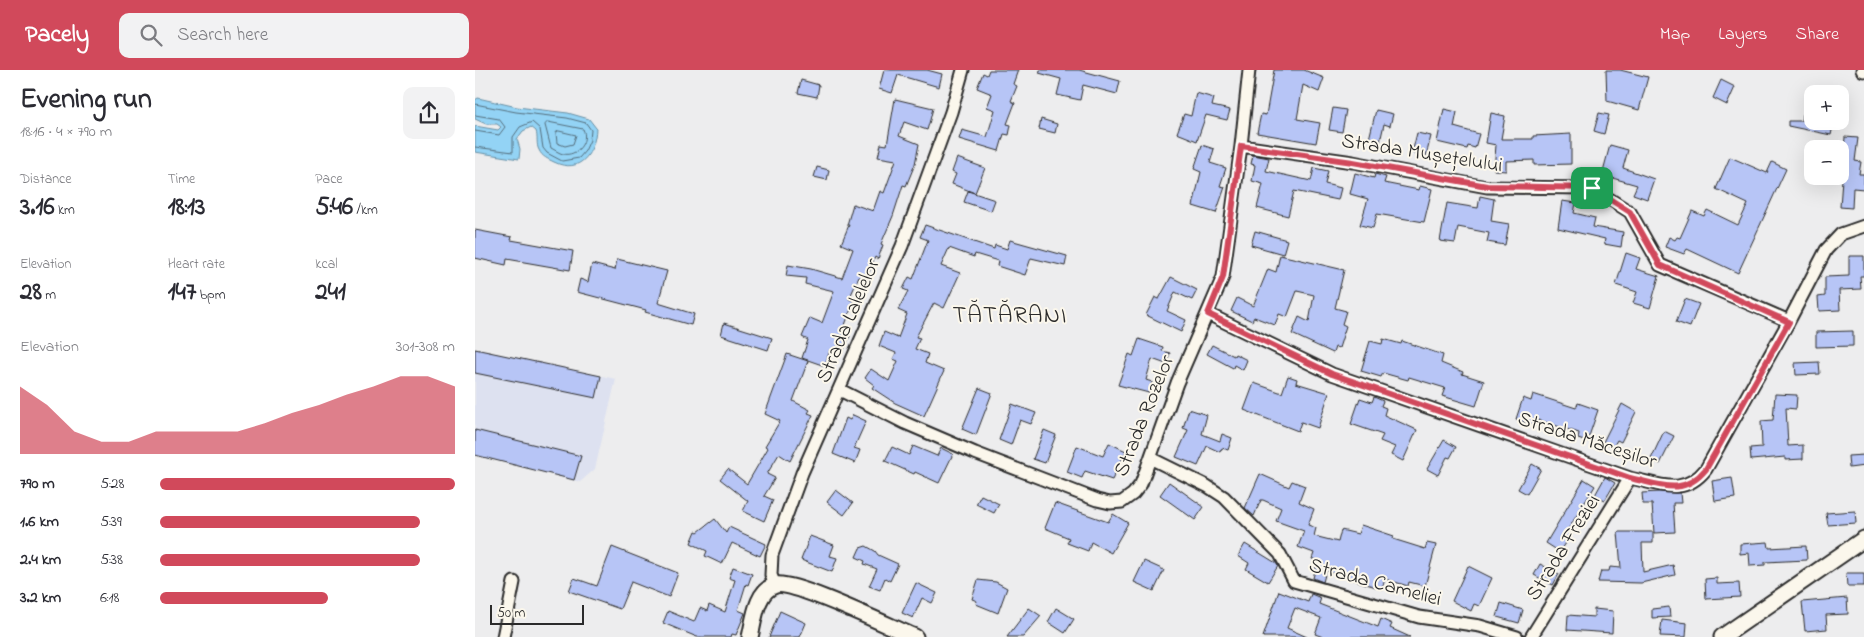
<!DOCTYPE html>
<meta charset="utf-8">
<style>
:root{--surface:#fff;--page:#f2f2f3;--text:#2b2b33;--muted:#7c7c81;--accent:#d1495b}
body{margin:0;font-family:"Indie Flower",sans-serif;background:var(--page);color:var(--text);height:100vh;display:flex;flex-direction:column;font-size:19px;white-space:nowrap}
*{box-sizing:border-box;margin:0}
p{font-size:16px;color:var(--muted)}
.icon{flex:none;width:28px;height:28px;fill:none;stroke:currentColor;stroke-width:2;stroke-linecap:round;stroke-linejoin:round}
.map{position:relative;flex:1;overflow:hidden}
.sheet{display:flex;flex-direction:column;background:var(--surface);width:475px}
.sheet>*{flex:none}
.fabs{position:absolute;left:1329px;top:15px;display:grid;gap:10px}
.fabs a{display:grid;place-items:center;width:45px;height:45px;border-radius:10px;background:var(--surface);box-shadow:0 5px 20px #0002;font-size:25px}
.scale{position:absolute;left:15px;bottom:12px;width:94px;box-sizing:border-box;padding-left:5px;border:2px solid #2b2b2b;border-top:0;font-size:14px;line-height:18px;white-space:nowrap;color:#2b2b2b;-webkit-text-stroke:4px #fbf7ec;paint-order:stroke}
.pin{position:absolute;display:grid;place-items:center;width:42px;height:42px;color:#fff;margin:-21px;border-radius:10px;box-shadow:0 2px 8px #0006}
.round{display:grid;place-items:center;flex:none;width:52px;height:52px;border-radius:10px;background:var(--page)}
.overview{display:flex;align-items:center;justify-content:space-between;height:85px;padding:0 20px}
h1{font-size:28px;font-weight:800;line-height:38px}
.metrics{display:grid;grid-template-columns:repeat(3,1fr);gap:8px;height:85px;padding:5px 20px}
.metrics div{display:grid;align-content:center}
.metrics b{font-size:25px;font-weight:800}
.metrics small{font-size:14px;font-weight:400}
.metrics p{font-size:14px}
.chart{height:140px;padding:10px 20px}
.chart p{display:flex;justify-content:space-between}
.chart svg{width:100%;height:90px;margin-top:5px;fill:var(--accent);opacity:.7}
ul{padding:0 20px;list-style:none;font-size:16px}
li{display:grid;grid-template-columns:80px 60px 1fr;align-items:center;height:38px}
li i{height:12px;border-radius:6px;background:var(--accent)}
header{display:flex;align-items:center;gap:30px;box-sizing:border-box;height:70px;padding:0 25px;background:var(--accent);color:#fff}
header strong{font-size:24px}
nav{display:flex;gap:28px;margin-inline-start:auto;font-size:18px}
.search{width:350px;height:45px;background:var(--page);display:flex;align-items:center;gap:12px;box-sizing:border-box;padding:0 18px;border-radius:10px;color:var(--muted);font-size:19px}
main{display:flex;flex:1;min-height:0}
.map>svg:first-child{display:block}
</style>
<header>
<strong>Pacely</strong>
<div class="search"><svg class="icon" aria-label="search" viewBox="0 0 24 24"><circle cx="10" cy="10" r="6"/><path d="M15 15l6 6"/></svg>Search here</div>
<nav><a>Map</a><a>Layers</a><a>Share</a></nav>
</header>
<main>
<section class="sheet">
<div class="overview"><div><h1>Evening run</h1><p>18:16 · 4 × 790 m</p></div><a class="round"><svg class="icon" aria-label="share" viewBox="0 0 24 24"><path d="M12 15V3M7 8l5-5 5 5M5 13v7h14v-7"/></svg></a></div>
<div class="metrics">
<div><p>Distance</p><b>3.16<small> km</small></b></div>
<div><p>Time</p><b>18:13</b></div>
<div><p>Pace</p><b>5:46<small> /km</small></b></div>
</div>
<div class="metrics">
<div><p>Elevation</p><b>28<small> m</small></b></div>
<div><p>Heart rate</p><b>147<small> bpm</small></b></div>
<div><p>kcal</p><b>241</b></div>
</div>
<div class="chart"><p><span>Elevation</span>301–308 m</p>
<svg viewBox="0 0 160 44" preserveAspectRatio="none"><path d="M0 44V11L10 20L20 33L30 38L40 38L50 33L60 33L70 33L80 33L90 29L100 24L110 20L120 15L130 11L140 6L150 6L160 11V44z"/></svg>
</div>
<ul>
<li><b>790 m</b>5:28<i style="width:100%"></i></li>
<li><b>1.6 km</b>5:39<i style="width:88%"></i></li>
<li><b>2.4 km</b>5:38<i style="width:88%"></i></li>
<li><b>3.2 km</b>6:18<i style="width:57%"></i></li>
</ul>
</section>
<div class="map">
<svg width="1389" height="567" viewBox="0 0 1389 567">
<rect width="100%" height="100%" fill="#ededee"/>
<filter id="ink" filterUnits="userSpaceOnUse"><feTurbulence type="fractalNoise" baseFrequency=".02" numOctaves="2"/><feDisplacementMap in="SourceGraphic" scale="10" xChannelSelector="R" yChannelSelector="G"/><feConvolveMatrix kernelMatrix="1 2 1 2 8 2 1 2 1" color-interpolation-filters="sRGB"/></filter>
<g filter="url(#ink)">
<path fill="#dde1f0" d="M0,279L141,309L120,399L105,412L0,385Z"/>
<path fill="#93d3f5" stroke="#6990a4" d="M3,28L42,37L93,43L114,49L121,58C120,82 106,105 79,92C73,89 67,87 64,80C61,75 63,67 61,61L56,57L48,61L42,69L45,79L44,89L0,82V56L23,60L26,57L22,54H11L0,49V30Z"/>
<g fill="none" stroke-linecap="round" stroke-linejoin="round">
<path stroke="#556e7c" stroke-width="1" d="M0,34L41,42L92,48L111,53L116,60L115,70L110,81L104,88L87,91L72,83L68,78L65,59L57,52L45,57L38,67V82L0,77
M0,45L24,49L30,57L24,65L0,61
M73,52L108,59C114,71 102,87 88,84C84,83 80,80 76,78L70,55Z
M84,61L101,65L98,74L90,76L82,73L81,63Z"/>
</g>
<path fill="#b7c5f6" stroke="#2b2b2b" d="M409,0H452L467,4L464,17L423,5L417,23L404,19Z
M514,0H543L538,14L542,16L536,31L540,33L532,54L536,55L534,65L529,64L524,81L484,69L487,60L512,67L520,40L512,37L517,24L502,18L508,3L512,5Z
M565,0H604L645,11L642,24L608,15L605,30L582,25L586,9L564,3Z
M799,0H829L849,8L844,22L828,15L822,49L845,53L841,73L782,63L786,44L791,45Z
M1131,0H1145L1173,7L1164,40L1132,31Z
M326,10L344,15L342,27L323,23Z
M1246,10L1260,17L1252,35L1238,28Z
M721,23L739,28L737,36L755,40L752,50L731,45L722,71L702,63L709,44L716,46Z
M420,29L458,38L455,50L452,60L429,52L424,66L444,74L440,94L431,116L428,115L418,146L406,174L408,175L403,189L400,187L391,209L384,207L374,229L379,231L367,263L375,266L366,285L355,280L350,296L327,288L333,270L327,267L335,248L347,253L359,221L330,214L331,208L311,206L313,195L336,199L367,208L378,179L366,174L374,155H372L378,134L398,141L405,121L409,123L421,90L403,87L406,74L412,75Z
M858,38L871,40L867,62L854,60Z
M969,39L982,42L979,57L1004,64L1000,78L993,76L992,79L962,72Z
M901,40L918,44L915,56L909,54L905,72L894,69Z
M1016,43L1030,46L1026,69H1058V66L1096,64V94L1059,95V90L1031,91V101L1019,100L1021,75L1011,73Z
M1124,43L1134,45L1129,64L1119,61Z
M1327,45L1338,47V51H1359L1356,65L1313,56V51H1326Z
M566,49L582,54L580,63L564,59Z
M942,63L956,66L951,86L937,83Z
M1370,67L1383,68L1380,91L1386,92L1384,104H1389V119L1378,118L1377,138L1365,137Z
M727,75L739,79L735,93L751,98L745,116L750,117L741,143L718,136L726,102L719,99Z
M1135,75L1153,80L1148,98L1179,109L1172,129L1158,124L1162,115L1127,105Z
M778,85L794,88L791,101L836,111L839,98L853,101L850,114L866,118L863,130L819,121L813,146L782,138L788,114L777,111L780,95L776,94Z
M1255,87L1292,103L1297,92L1311,99L1263,203L1212,179L1209,184L1190,177L1194,167L1200,170L1202,167L1205,168L1217,141L1229,146L1232,140L1263,155L1273,134L1241,119Z
M482,88L510,98L500,123L477,114L481,104L477,102Z
M342,97L354,100L352,110L339,107Z
M880,103L899,108L900,104L911,107L909,113L944,120L945,116L957,119L949,152L902,144L898,158L885,155L893,129L875,124Z
M493,121L520,130L516,141L489,132Z
M1005,126L1019,129L1016,151L1034,154L1030,175L1012,172L1014,163L983,157L980,173L965,171L972,133L1003,138Z
M1087,131L1101,133L1099,143L1120,148L1118,157L1148,162L1146,177L1129,174L1130,169L1083,158Z
M450,155L519,179L520,175L532,179L535,170L592,186L590,196L556,188L550,205L522,196L523,191L500,184L499,187L474,178L466,196L485,203L469,238L459,233L441,267L445,268L440,279L453,284L450,293L469,301L449,346L420,333L397,318L399,315L390,308L396,299L414,311L423,291L418,289L421,283L404,276L409,262L423,268L432,244L423,240L433,221L428,219L434,207L438,209L453,170L445,167Z
M0,160L37,167L36,170L98,181L95,200L32,189L31,195L0,188Z
M780,161L812,170L808,184L776,175Z
M1151,183L1165,188L1161,199L1184,206L1175,238L1158,233L1162,222L1141,215Z
M805,185L869,200L860,238L871,241L867,254L871,256L864,278L860,277L858,283L817,264L824,247L834,252L839,225L822,221L812,247L804,244L800,255L779,247L777,251L756,241L762,228L778,236L793,199L801,202Z
M1374,186H1389V206H1385L1386,219L1364,220L1365,240L1344,241L1343,227L1350,226V207L1374,206Z
M142,189L192,201L183,233L219,244L216,255L170,242L171,240L102,222L105,209L113,212L117,194L140,200Z
M696,207L722,220L717,230L700,222L692,241L711,250L706,262L671,245L680,227L684,229Z
M1210,229L1224,234L1215,257L1201,252Z
M249,253L297,268L293,280L246,265Z
M1378,261V276L1341,277V262Z
M664,269L688,277L687,281L695,283L691,294L677,289L671,310L677,312L674,323L643,315L654,284L658,286Z
M908,269L926,274L927,271L968,285L966,293L988,302L987,304L1009,311L1001,336L967,326L970,318L934,307L933,310L908,303L906,307L886,301L895,271L907,274Z
M737,275L759,286L760,284L772,290L768,300L759,295L758,298L732,284Z
M0,279L126,306L121,328L0,303Z
M312,284L333,291L318,331L335,340L333,343L338,345L315,391L304,384L292,404L300,408L289,426L298,430L289,451L268,441L273,431L245,409L253,399L272,414L293,378L290,376L305,351L290,344Z
M1344,292L1345,304L1321,305L1320,293Z
M813,306L822,309L821,313L854,323L843,358L826,352L823,361L769,340L779,313L807,323Z
M504,318L517,323L501,365L487,359Z
M1058,324L1101,338L1103,333L1123,340L1112,372L1103,369L1104,363L1063,350L1061,356L1041,349L1048,328L1056,331Z
M1300,324L1322,325L1321,339L1311,338L1313,376L1328,375V389L1310,390V387L1276,390L1275,378L1287,377L1286,351L1298,350Z
M899,327L908,331L906,336L911,338L909,345L942,360L928,391L916,385L920,377L905,371L908,365L876,354L885,328L897,332Z
M537,334L561,343L556,354L545,350L536,375L524,370Z
M1147,334L1161,342L1146,372L1142,370L1138,377L1128,372Z
M714,339L732,345L727,364L745,371L747,364L757,368L753,380L747,378L745,382L732,376L723,396L701,387L713,360L708,358Z
M378,345L391,351L379,378L385,380L380,393L358,384L371,348L375,350Z
M0,360L106,386L99,410L0,385Z
M569,360L581,365L570,393L558,389Z
M1189,361L1199,366L1185,394L1176,389Z
M969,370L981,377L975,388L972,387L963,405L952,399Z
M634,373L651,381L637,410L610,401L607,408L592,402L602,376L628,386Z
M438,376L462,386L466,378L478,384L464,413L440,402L439,404L410,391L417,377L434,385Z
M1389,385V396L1374,398L1373,386Z
M1057,394L1066,399L1052,424L1043,419Z
M785,404L814,417L817,411L830,416L824,432L839,439L833,455L841,458L839,466L863,472L866,460L883,464L886,455L919,466L918,469L950,479L952,473L961,475L950,516L934,512L933,516L910,509L907,519L851,501L848,512L838,508L843,490L837,489L839,483L823,477L829,461L801,451L806,438L788,430H786L779,446L770,438Z
M1130,407L1140,413L1130,430L1120,425Z
M1257,408L1260,428L1240,431L1237,411Z
M1109,409L1120,416L1092,461L1097,464L1085,482L1071,473Z
M694,412L729,437L720,450L685,425Z
M361,420L378,433L369,445L352,432Z
M1184,422L1205,423L1206,433H1198L1200,462L1179,463L1177,434H1168L1167,423Z
M506,425L524,434L519,443L501,434Z
M580,433L633,452L638,444L653,453L636,483L616,472L613,481L592,473L594,468L570,458Z
M1380,441L1381,453L1353,455L1351,443Z
M240,449L251,463L254,457L291,474L285,486L257,473L247,494L230,486L232,481L216,473L221,461L223,462Z
M1143,462H1178V473H1167L1168,502L1198,495L1200,505L1166,513L1123,512L1126,501H1134L1135,497L1146,498Z
M335,466L359,475L355,486L362,488L357,502L326,490Z
M1293,472L1294,478L1331,476L1332,490L1290,492V495L1275,496L1274,483L1265,484V474Z
M770,474L801,493L803,496L793,512L771,499L774,493L763,486Z
M391,476L400,481L403,485L423,494L415,511L410,508L405,520L394,516L402,499L389,494L390,491L381,487L385,478Z
M137,477L203,503L194,527L156,512L145,539L94,521L99,508L122,516Z
M669,491L689,500L679,521L659,512Z
M1065,494L1084,504L1078,515L1059,505Z
M993,496L1017,508L1004,536L999,534L996,541L977,531Z
M258,497L277,504L273,515L271,514L263,540L270,543L261,565L257,564L256,567H222L188,553L193,541L219,552L225,538L232,541L234,535L250,542L260,510L254,508Z
M1371,503H1389V516H1372Z
M1242,508V514L1264,513L1265,527L1231,529L1230,509Z
M503,510L521,512L532,518L523,543L501,534L502,531L497,529Z
M441,513L462,523L457,533L447,528L438,548L427,543Z
M804,521L833,532L836,524L846,528L844,534L903,557L906,549L917,554L915,558L935,567H848L840,564L846,548L820,538L812,558L832,567H788Z
M1372,528L1373,544L1351,545L1352,559L1330,561L1327,532Z
M1026,533L1048,540L1044,553L1022,547Z
M1194,537L1195,547L1177,548V539Z
M554,538L566,546L548,567H532Z
M581,538L599,549L590,563L573,552Z
M1119,539L1138,541L1137,563L1092,560L1093,545L1119,547Z
M305,541L331,553L325,567H294Z
M1187,550L1212,553L1211,567L1185,566Z"/>
<g fill="none" stroke-linecap="round" stroke-linejoin="round">
<defs>
<path id="street" d="M1387,0L1389,1
M766,76L878,92L1012,117L1117,118L1155,142L1185,195L1314,251
M733,244L857,304L1155,408C1185,414 1209,427 1231,399L1314,251L1351,180L1366,164L1389,156
M365,320L430,353L500,383L622,430L635,433L647,432L658,424L666,414L702,313L748,207L766,76L774,0
M677,389L732,416L749,427L805,484L819,511L944,547L1005,556L1042,567
M300,515L296,505L297,485L327,403L427,176L476,42L488,0
M28,567L39,512
M1056,567L1155,408"/>
<path id="secondary" d="M275,567C279,551 281,520 301,515C318,510 418,558 440,567
M1247,567L1389,469"/>
</defs>
<use href="#street" stroke="#2b2b2b" stroke-width="15"/>
<use href="#secondary" stroke="#2b2b2b" stroke-width="19"/>
<use href="#street" stroke="#fbf7ec" stroke-width="11"/>
<use href="#secondary" stroke="#fbf7ec" stroke-width="15"/>
</g>
</g>
<g fill="none" stroke-linecap="round" stroke-linejoin="round" filter="url(#ink)">
<defs>
<path id="route" d="M766,76L878,92L1012,116L1117,118L1155,142L1185,195L1314,252L1231,399C1208,427 1186,415 1155,408L857,304L733,244L748,207Z"/>
</defs>
<use href="#route" stroke="#fff" stroke-width="10"/>
<use href="#route" stroke="#d1495b" stroke-width="6"/>
</g>
<g text-anchor="middle" dominant-baseline="central" stroke-width="4" stroke-linejoin="round" paint-order="stroke">
<g font-size="21" fill="#2b2b2b" stroke="#fbf7ec">
<text transform="translate(947 84) rotate(9)">Strada Mușețelului</text>
<text transform="translate(374 251) rotate(-67)">Strada Lalelelor</text>
<text transform="translate(670 346) rotate(-68)">Strada Rozelor</text>
<text transform="translate(1112 371) rotate(18)">Strada Măceșilor</text>
<text transform="translate(1089 478) rotate(-58)">Strada Freziei</text>
<text transform="translate(900 513) rotate(15)">Strada Cameliei</text>
</g>
<g font-size="24" letter-spacing="1" fill="#2b2b2b" stroke="#fbf7ec">
<text x="535" y="246">TĂTĂRANI</text>
</g>
</g>
</svg>
<div class="fabs">
<a>+</a>
<a>−</a>
</div>
<div class="scale">50 m</div>
<div class="pin" style="left:1117px;top:118px;background:#1e9e55"><svg class="icon" aria-label="arrive" viewBox="0 0 24 24"><path d="M6 21V4h12l-3 4 3 4H6"/></svg></div>
</div>
</main>
